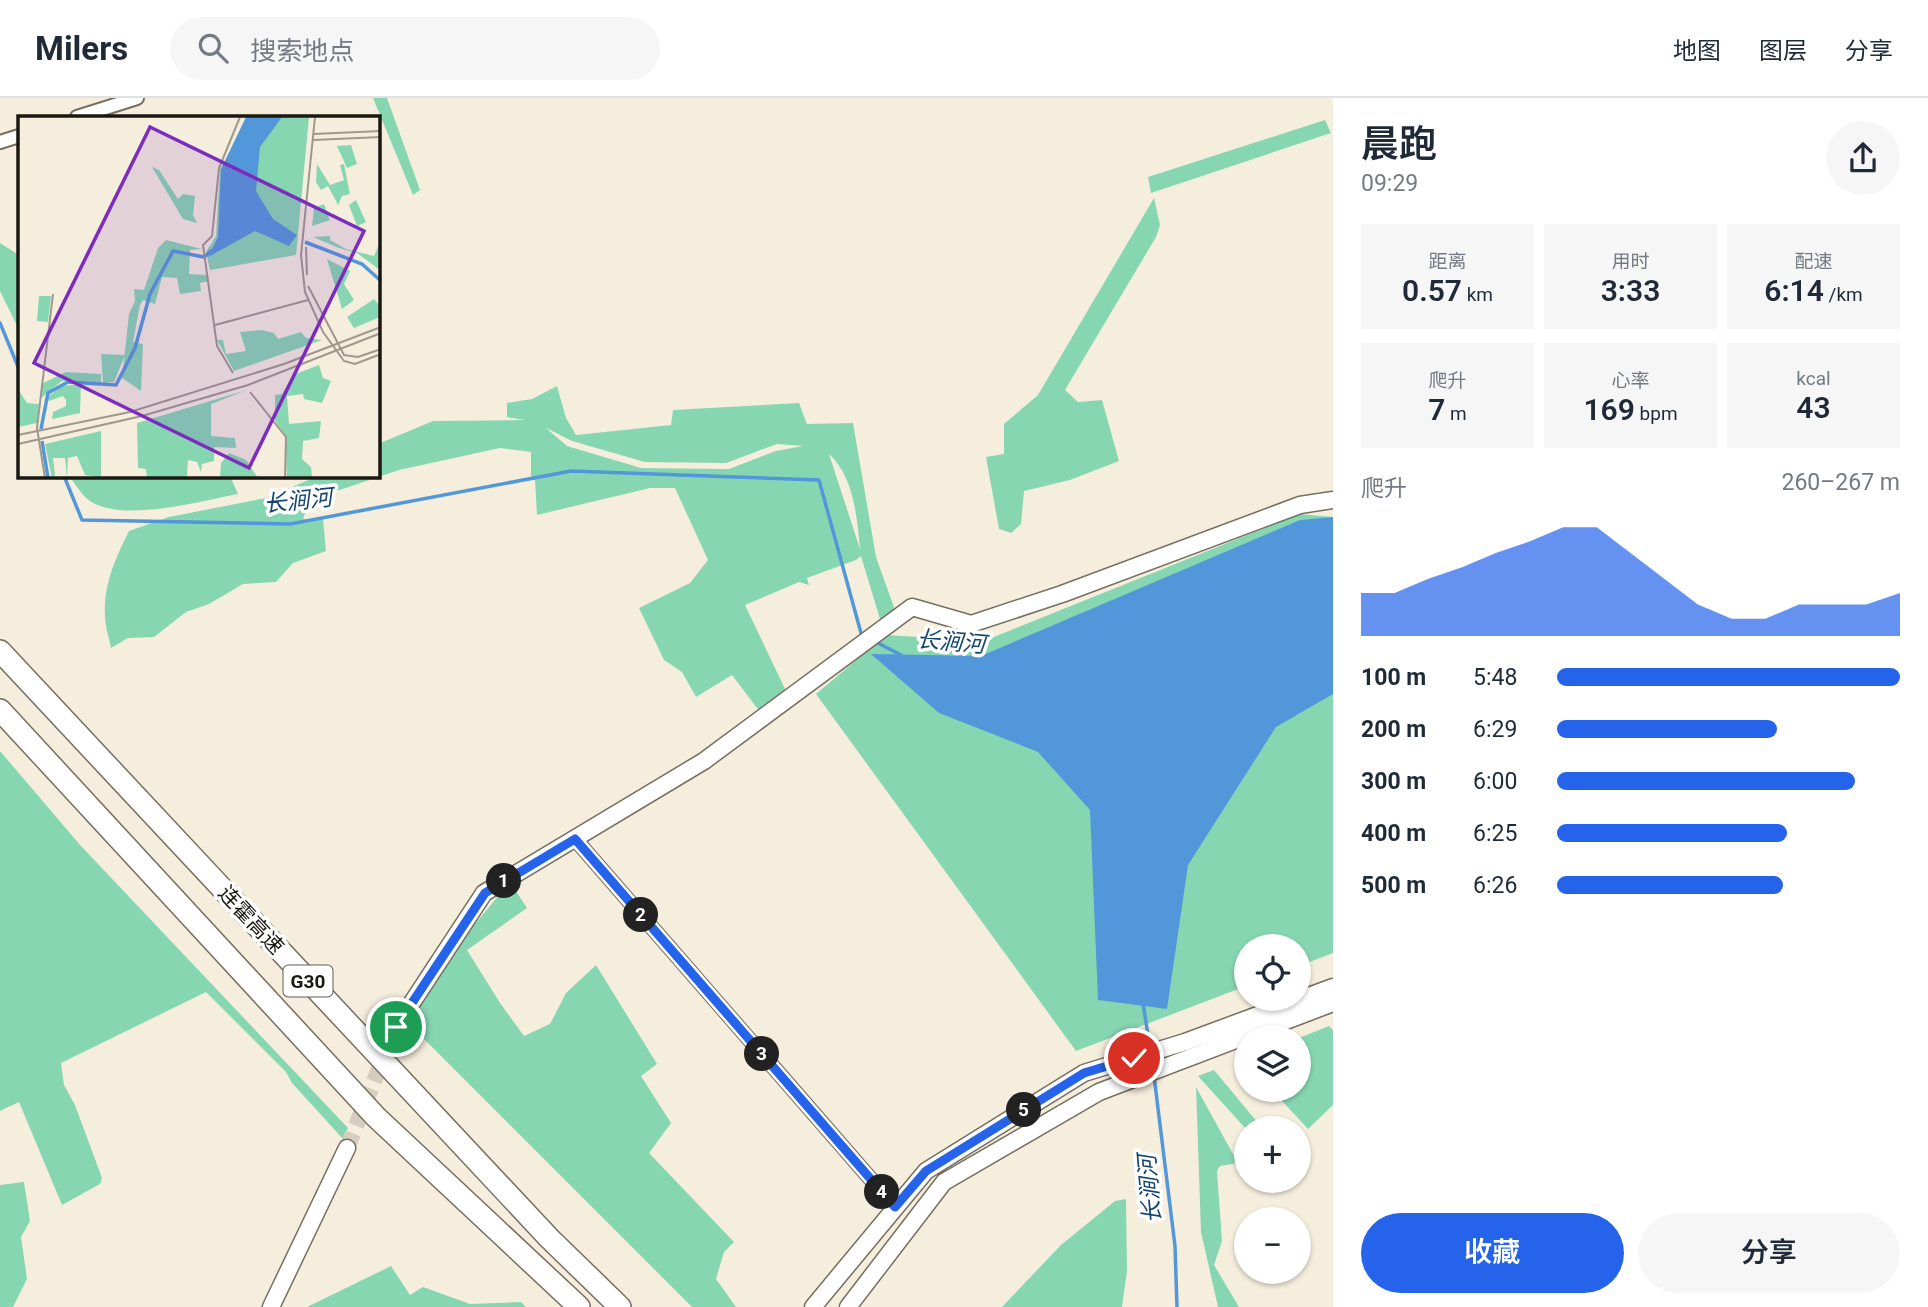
<!DOCTYPE html>
<html lang="zh">
<meta charset="utf-8">
<style>
:root{--surface:#fff;--page:#f6f6f7;--text:#1f2937;--muted:#747a83;--line:#e0e1e3;--accent:#2563eb}
body{margin:0;font-family:Roboto,"Noto Sans SC",sans-serif;background:var(--page);color:var(--text);height:100vh;display:flex;flex-direction:column;font-size:26px;white-space:nowrap}
*{box-sizing:border-box;margin:0}
p{font-size:23px;color:var(--muted)}
.icon{flex:none;width:38px;height:38px;fill:none;stroke:currentColor;stroke-width:2;stroke-linecap:round;stroke-linejoin:round}
.map{position:relative;flex:1;overflow:hidden}
.panel{display:flex;flex-direction:column;background:var(--surface);width:595px}
.panel>*{flex:none}
.controls{position:absolute;left:1234px;top:836px;display:grid;gap:14px}
.controls a{display:grid;place-items:center;width:77px;height:77px;border-radius:50%;background:var(--surface);box-shadow:0 2px 5px #0004;font-size:35px}
.pin{position:absolute;display:grid;place-items:center;width:60px;height:60px;color:#fff;margin:-30px;border:4px solid #fff;border-radius:50%;box-shadow:0 2px 7px #0007}
.km{position:absolute;width:35px;height:35px;margin:-18px;border-radius:50%;background:#222;color:#fff;font-size:19px;line-height:35px;text-align:center}
.round{display:grid;place-items:center;flex:none;width:74px;height:74px;border-radius:37px;background:var(--page)}
.summary{display:flex;align-items:center;justify-content:space-between;height:119px;padding:0 28px}
h1{font-size:38px;font-weight:600;line-height:52px}
.metrics{display:grid;grid-template-columns:repeat(3,1fr);gap:10px;height:119px;padding:7px 28px}
.metrics div{display:grid;align-content:center;border-radius:0px;background:var(--page);text-align:center}
.metrics b{font-size:30px;font-weight:600}
.metrics small{font-size:19px;font-weight:400}
.metrics p{font-size:19px}
.chart{height:196px;padding:14px 28px}
.chart p{display:flex;justify-content:space-between}
.chart svg{width:100%;height:126px;margin-top:7px;fill:var(--accent);opacity:.7}
.action{display:flex;gap:14px;margin-top:auto;padding:14px 28px}
.action a{flex:1;height:80px;border-radius:42px;background:var(--accent);color:#fff;font-size:28px;font-weight:600;line-height:80px;text-align:center}
.action a+a{background:var(--page);color:var(--text)}
ul{padding:0 28px;list-style:none;font-size:23px}
li{display:grid;grid-template-columns:112px 84px 1fr;align-items:center;height:52px}
li i{height:18px;border-radius:9px;background:var(--accent)}
header{display:flex;align-items:center;gap:42px;box-sizing:border-box;height:98px;padding:0 35px;background:var(--surface);border-bottom:2px solid var(--line)}
header strong{font-size:33px}
nav{display:flex;gap:38px;margin-inline-start:auto;font-size:24px}
.search{width:490px;height:63px;background:var(--page);display:flex;align-items:center;gap:18px;box-sizing:border-box;padding:0 24px;border-radius:38px;color:var(--muted);font-size:26px}
main{display:flex;flex:1;min-height:0}
.map>svg:first-child{display:block}
</style>
<header>
<strong>Milers</strong>
<div class="search"><svg class="icon" aria-label="search" viewBox="0 0 24 24"><circle cx="10" cy="10" r="6"/><path d="M15 15l6 6"/></svg>搜索地点</div>
<nav><a>地图</a><a>图层</a><a>分享</a></nav>
</header>
<main>
<div class="map">
<svg width="1333" height="1209" viewBox="0 0 1333 1209">
<rect width="100%" height="100%" fill="#f6eedd"/>
<path fill="#86d7b1" fill-rule="evenodd" d="M373,0H387L420,92L413,97Z
M1325,22L1331,35L1151,95L1148,79Z
M1154,100L1160,127L1156,139L1065,292L1078,304L1102,302L1119,363L1070,382L1024,393L1021,426L1011,435L999,431L986,359L1004,356V326L1038,297Z
M0,145L19,157V232L0,193Z
M557,288L566,320L576,337L671,327L673,312L799,305L807,326L853,325L876,459L895,512L880,521L861,458L856,462L807,480L809,487L799,484L745,507L786,593L760,614L732,577L696,599L682,574L664,562L639,510L690,485L708,462L675,390H650L537,417L535,382H531V354L500,350L399,372L313,401L303,420L308,424L323,421L326,453L293,465L276,484L243,486L209,506L186,514L154,539L128,540L111,550C109,539 105,528 105,517C103,487 116,459 129,433L169,419L266,400L318,378H378V346L433,323L525,322L507,319V305L532,301ZM546,330L572,343L645,364L726,365L777,346L803,348L776,353L729,371L641,370L567,348ZM829,356C854,379 857,419 860,451Z
M69,378H230L238,396C201,403 123,425 90,403C82,398 75,385 69,378Z
M1299,416L1333,419V855L1299,868L1298,849H1246V888L1076,953L816,596L886,537L984,543Z
M0,653L81,748L348,1030L343,1041L292,985L286,974L206,894L61,965L64,987L75,1007L102,1080L100,1086L62,1107L19,1004L0,1013Z
M510,784L527,810L467,852L500,905L524,938L550,926L566,895L596,867L657,966L641,978L671,1025L649,1055L734,1144L724,1154L716,1181L736,1209H692L409,926L453,852Z
M1329,928L1333,932V1007L1308,1031L1272,992H1298L1299,940Z
M1214,972L1263,1031H1246L1198,978Z
M1196,989L1238,1065L1220,1068L1217,1073L1222,1143L1214,1167L1239,1209H1218L1201,1134Z
M24,1084L30,1123L21,1139L27,1181L13,1209H0V1087Z
M1126,1101L1127,1173L1122,1209H1002L1061,1147L1115,1103Z
M391,1168L410,1197L423,1189L470,1206L521,1204L526,1209H307Z"/>
<path fill="#5397db" d="M1333,419V596L1276,629L1188,767L1167,911L1098,902L1090,712L1038,654L939,615L871,556L981,558L1300,422Z"/>
<g fill="none" stroke-linecap="round" stroke-linejoin="round">
<path stroke="#5397db" stroke-width="3.5" d="M0,225L19,271
M64,378L82,422L290,426L571,373L819,382L861,535L864,537
M874,543L901,557
M1143,905L1150,950
M1154,978L1175,1148L1177,1209"/>
<path stroke="#d5cebf" stroke-width="16" stroke-dasharray="16 8" stroke-linecap="butt" d="M347,1050L396,929"/>
<defs>
<path id="street" d="M77,19L137,0
M0,44L19,38
M575,741L895,1109"/>
<path id="secondary" d="M396,929L484,795L704,663L912,509L971,526L1062,496L1300,407L1333,402
M271,1209L347,1050
M813,1209L926,1073L1084,975L1185,944L1333,889
M848,1209L944,1084L1099,994L1333,905"/>
<path id="highway" d="M0,553L549,1140L620,1209
M0,612L376,1019L579,1209"/>
</defs>
<use href="#street" stroke="#766e60" stroke-width="16"/>
<use href="#secondary" stroke="#766e60" stroke-width="19"/>
<use href="#highway" stroke="#766e60" stroke-width="24"/>
<use href="#street" stroke="#fff" stroke-width="12"/>
<use href="#secondary" stroke="#fff" stroke-width="16"/>
<use href="#highway" stroke="#fff" stroke-width="21"/>
</g>
<g fill="none" stroke-linecap="round" stroke-linejoin="round">
<defs>
<path id="route" d="M396,929L485,795L575,741L895,1109L926,1073L1084,975L1134,960"/>
</defs>
<use href="#route" stroke="#fff" stroke-width="14"/>
<use href="#route" stroke="#2563eb" stroke-width="9"/>
</g>
<g text-anchor="middle" dominant-baseline="central" stroke-width="7" stroke-linejoin="round" paint-order="stroke">
<rect fill="#fff" stroke="#5f5d59" stroke-width="2" x="283.5" y="867.5" width="49" height="31" rx="5"/>
<g font-size="19" font-weight="bold" fill="#1b1812">
<text x="308" y="883">G30</text>
</g>
<g font-size="21" fill="#1b1812" stroke="#fff">
<text transform="translate(251 822) rotate(47)">连霍高速</text>
</g>
<g font-size="23" font-style="italic" fill="#134470" stroke="#fff">
<text transform="translate(298 403) rotate(-6)">长涧河</text>
<text transform="translate(951 544) rotate(5)">长涧河</text>
<text transform="translate(1150 1091) rotate(-95)">长涧河</text>
</g>
</g>
<g transform="translate(18 18)">
<rect width="362" height="362" fill="#f6eedd"/>
<path d="M233,1H291L278,139L192,154L188,136L198,120L202,53ZM333,29L339,48L329,52L319,30ZM299,48L312,69L326,64L322,49L326,48L332,78L324,80L320,89L310,70L303,74L298,66ZM134,51L141,54L160,83L165,78L177,80L175,99L179,107L165,103ZM338,84L348,106L339,110L331,89ZM306,88L312,104L294,110L296,92ZM312,120V124L328,133L356,140L362,126V154L339,137L321,132L295,121ZM148,124L184,133L172,134L171,158L189,159L191,165L182,167L183,175L162,178L159,162L144,161L137,188L125,184L122,189L115,226L125,228L123,275L104,262L111,198L117,185L116,173L126,174L140,132ZM309,143L332,155L326,168L336,184L324,193ZM21,180H33L30,206L19,205ZM356,183L362,190V201L336,212L329,201ZM244,214L256,217L260,223L283,216L288,222L304,224L216,255L199,224H205L208,238L228,235L222,216ZM83,238L107,239L96,266L85,267ZM301,249L305,262L313,265L304,287L286,283L285,278L269,280L271,308L303,305L301,322L285,325L284,343L293,351L294,362H269L267,319L257,305V279L264,278L275,259ZM48,256L83,258V267L44,265L23,282V268ZM63,268L62,297L34,303L35,296L48,290V284L45,280L31,285L29,281L45,270ZM0,273L9,287L21,288L19,307L0,311ZM229,274L193,288V320L217,322L218,332L196,331V345L184,348L183,356L179,346L170,344L169,362H129L128,353L120,352L119,307ZM83,315V362L67,359L59,340L50,342L49,362L47,342H35L37,359L34,362L27,328ZM211,337L228,344L240,362H182L202,361L203,347Z" fill="#86d7b1"/>
<path d="M228,1H264L242,31L238,75L255,103L279,119L271,130L237,115L190,141L200,121L203,53Z" fill="#5397db"/>
<path fill="none" stroke="#5397db" stroke-width="3.5" d="M287,126L344,148L363,165M23,313L30,277L50,266L98,269L117,232L132,178L155,135L186,141L194,134M24,325L30,362"/>
<path fill="none" stroke="#9e988c" stroke-width="2" d="M297,1L283,139L287,176L305,216L326,245L337,248L363,238M295,18L363,15M295,24L363,21M288,131L289,159M290,170L326,239L340,241L363,233M197,209L290,184M215,257L199,230L185,129L194,120L201,52L222,1M232,276L268,321L267,362M0,319L112,296L266,248L363,211M0,328L124,300L230,269L363,217M27,362L19,312L35,178"/>
<path fill="#7b2cbf" fill-opacity="0.15" stroke="#7b2cbf" stroke-width="3.5" d="M132,11L346,115L231,352L16,247Z"/>
<rect width="362" height="362" fill="none" stroke="#1b1812" stroke-width="3.5"/>
</g>
</svg>
<div class="controls">
<a><svg class="icon" aria-label="locate" viewBox="0 0 24 24"><circle cx="12" cy="12" r="6"/><path d="M12 2v4M12 18v4M2 12h4M18 12h4"/></svg></a>
<a><svg class="icon" aria-label="layers" viewBox="0 0 24 24"><path d="M12 4l9 5-9 5-9-5zM3 14l9 5 9-5"/></svg></a>
<a>+</a>
<a>−</a>
</div>
<div class="pin" style="left:396px;top:929px;background:#1e9e55"><svg class="icon" aria-label="arrive" viewBox="0 0 24 24"><path d="M6 21V4h12l-3 4 3 4H6"/></svg></div>
<div class="pin" style="left:1134px;top:960px;background:#d93025"><svg class="icon" aria-label="check" viewBox="0 0 24 24"><path d="M5 12l5 5 9-10"/></svg></div>
<b class="km" style="left:504px;top:783px">1</b>
<b class="km" style="left:641px;top:817px">2</b>
<b class="km" style="left:762px;top:956px">3</b>
<b class="km" style="left:882px;top:1094px">4</b>
<b class="km" style="left:1024px;top:1012px">5</b>
</div>
<section class="panel">
<div class="summary"><div><h1>晨跑</h1><p>09:29</p></div><a class="round"><svg class="icon" aria-label="share" viewBox="0 0 24 24"><path d="M12 15V3M7 8l5-5 5 5M5 13v7h14v-7"/></svg></a></div>
<div class="metrics">
<div><p>距离</p><b>0.57<small> km</small></b></div>
<div><p>用时</p><b>3:33</b></div>
<div><p>配速</p><b>6:14<small> /km</small></b></div>
</div>
<div class="metrics">
<div><p>爬升</p><b>7<small> m</small></b></div>
<div><p>心率</p><b>169<small> bpm</small></b></div>
<div><p>kcal</p><b>43</b></div>
</div>
<div class="chart"><p><span>爬升</span>260–267 m</p>
<svg viewBox="0 0 160 44" preserveAspectRatio="none"><path d="M0 44V29L10 29L20 24L30 20L40 15L50 11L60 6L70 6L80 15L90 24L100 33L110 38L120 38L130 33L140 33L150 33L160 29V44z"/></svg>
</div>
<ul>
<li><b>100 m</b>5:48<i style="width:100%"></i></li>
<li><b>200 m</b>6:29<i style="width:64%"></i></li>
<li><b>300 m</b>6:00<i style="width:87%"></i></li>
<li><b>400 m</b>6:25<i style="width:67%"></i></li>
<li><b>500 m</b>6:26<i style="width:66%"></i></li>
</ul>
<div class="action"><a>收藏</a><a>分享</a></div>
</section>
</main>
